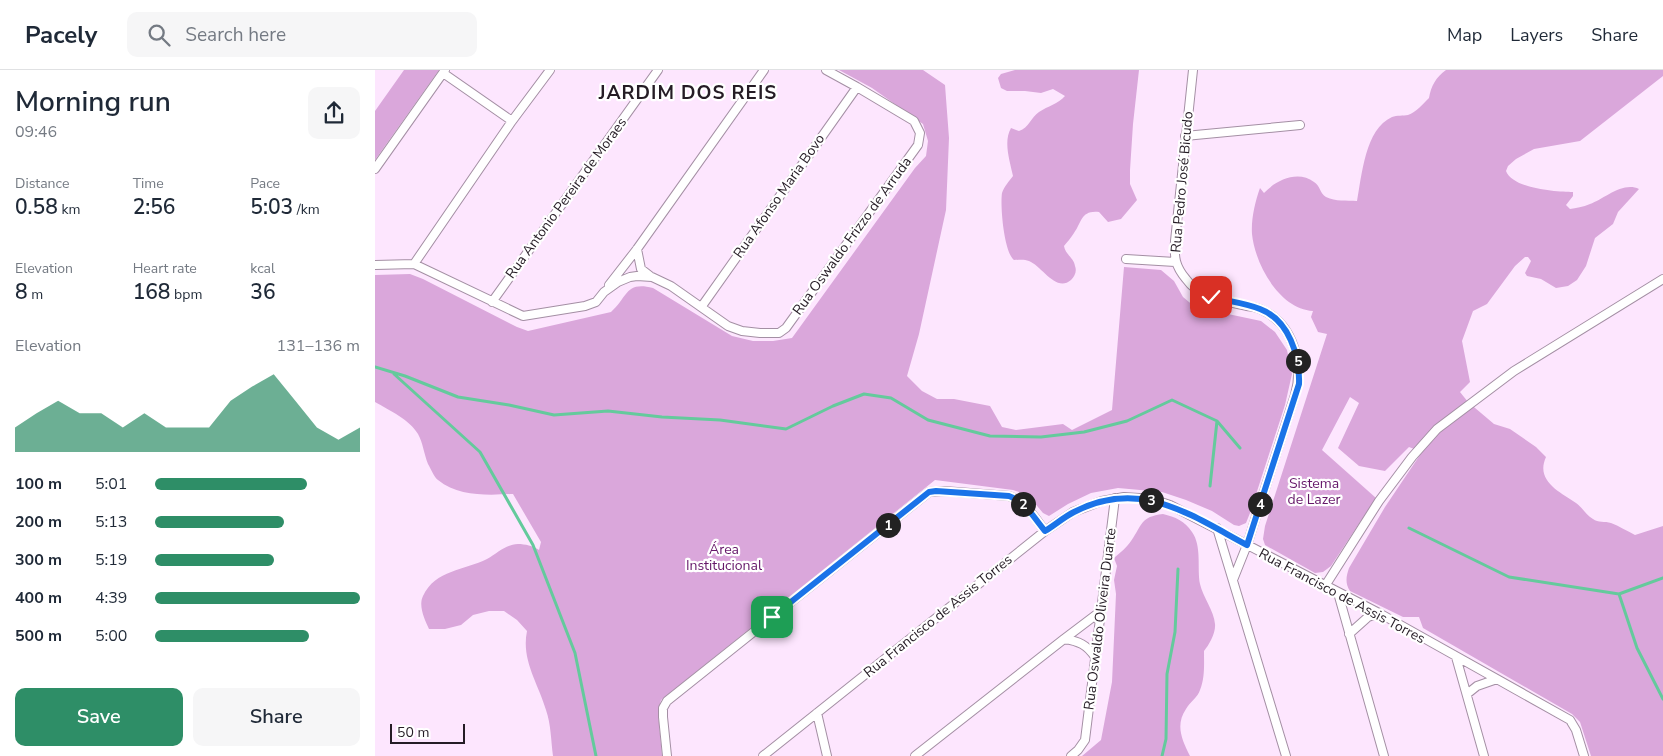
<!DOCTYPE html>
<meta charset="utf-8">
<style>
:root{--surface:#fff;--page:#f6f6f7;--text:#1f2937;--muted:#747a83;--line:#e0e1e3;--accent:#2e8e67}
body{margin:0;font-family:"Nunito Sans",sans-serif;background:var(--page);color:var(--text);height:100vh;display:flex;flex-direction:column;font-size:19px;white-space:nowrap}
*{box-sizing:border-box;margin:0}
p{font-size:16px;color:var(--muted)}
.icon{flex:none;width:28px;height:28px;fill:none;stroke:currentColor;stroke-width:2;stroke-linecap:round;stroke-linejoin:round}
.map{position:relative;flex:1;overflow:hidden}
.side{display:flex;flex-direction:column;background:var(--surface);width:375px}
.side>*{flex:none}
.scale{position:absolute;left:15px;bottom:12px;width:75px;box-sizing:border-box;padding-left:5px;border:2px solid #251c25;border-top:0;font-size:14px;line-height:18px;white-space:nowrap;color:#251c25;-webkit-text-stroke:4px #fff;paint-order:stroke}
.pin{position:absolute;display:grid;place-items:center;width:42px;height:42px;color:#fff;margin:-21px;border-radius:10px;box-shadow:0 2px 8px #0006}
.km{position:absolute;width:25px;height:25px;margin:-12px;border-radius:50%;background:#222;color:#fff;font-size:14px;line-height:25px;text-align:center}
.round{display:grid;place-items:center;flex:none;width:52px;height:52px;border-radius:10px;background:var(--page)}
.headline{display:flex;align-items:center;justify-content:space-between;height:85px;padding:0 15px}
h1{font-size:28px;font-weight:600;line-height:38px}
.metrics{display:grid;grid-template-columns:repeat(3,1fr);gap:8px;height:85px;padding:5px 15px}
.metrics div{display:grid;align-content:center}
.metrics b{font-size:21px;font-weight:600}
.metrics small{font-size:14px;font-weight:400}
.metrics p{font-size:14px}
.chart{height:140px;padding:10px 15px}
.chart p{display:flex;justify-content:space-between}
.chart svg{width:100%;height:90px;margin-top:5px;fill:var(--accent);opacity:.7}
.cta{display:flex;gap:10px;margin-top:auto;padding:10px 15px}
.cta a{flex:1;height:58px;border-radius:10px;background:var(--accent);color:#fff;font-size:20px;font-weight:600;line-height:58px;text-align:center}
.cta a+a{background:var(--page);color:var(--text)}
ul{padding:0 15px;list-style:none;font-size:16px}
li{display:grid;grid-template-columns:80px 60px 1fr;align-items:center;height:38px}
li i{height:12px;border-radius:6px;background:var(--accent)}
header{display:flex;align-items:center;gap:30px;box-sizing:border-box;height:70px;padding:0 25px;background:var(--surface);border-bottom:1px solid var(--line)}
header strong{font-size:24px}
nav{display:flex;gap:28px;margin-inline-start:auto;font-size:18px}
.search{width:350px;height:45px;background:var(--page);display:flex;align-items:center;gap:12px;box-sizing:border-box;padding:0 18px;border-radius:10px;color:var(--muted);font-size:19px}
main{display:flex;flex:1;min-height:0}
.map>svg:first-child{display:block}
</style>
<header>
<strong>Pacely</strong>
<div class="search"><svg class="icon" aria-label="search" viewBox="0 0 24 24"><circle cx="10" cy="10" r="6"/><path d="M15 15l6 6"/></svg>Search here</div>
<nav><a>Map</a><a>Layers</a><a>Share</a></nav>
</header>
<main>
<section class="side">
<div class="headline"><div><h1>Morning run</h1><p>09:46</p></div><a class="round"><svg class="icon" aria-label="share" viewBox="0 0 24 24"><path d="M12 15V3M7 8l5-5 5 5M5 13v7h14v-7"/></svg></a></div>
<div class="metrics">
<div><p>Distance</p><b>0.58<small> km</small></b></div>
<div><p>Time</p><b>2:56</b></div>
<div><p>Pace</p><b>5:03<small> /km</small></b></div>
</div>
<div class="metrics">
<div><p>Elevation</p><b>8<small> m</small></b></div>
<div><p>Heart rate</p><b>168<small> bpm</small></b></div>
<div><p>kcal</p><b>36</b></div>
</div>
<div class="chart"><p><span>Elevation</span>131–136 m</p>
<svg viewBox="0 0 160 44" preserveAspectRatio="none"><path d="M0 44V32L10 25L20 19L30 25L40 25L50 32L60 25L70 32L80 32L90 32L100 19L110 12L120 6L130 19L140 32L150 38L160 32V44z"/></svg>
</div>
<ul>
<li><b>100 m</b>5:01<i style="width:74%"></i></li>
<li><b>200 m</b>5:13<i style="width:63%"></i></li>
<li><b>300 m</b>5:19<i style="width:58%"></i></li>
<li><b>400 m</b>4:39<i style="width:100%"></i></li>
<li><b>500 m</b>5:00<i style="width:75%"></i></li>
</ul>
<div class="cta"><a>Save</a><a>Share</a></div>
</section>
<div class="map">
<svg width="1288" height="686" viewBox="0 0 1288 686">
<rect width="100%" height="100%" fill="#fde6fe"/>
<path fill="#daa7db" d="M29,0H64L0,90V41Z
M464,0H548L570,15L574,68L571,140L544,264L532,306L547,321L562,329H579L615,336L627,357L641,360L688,354L697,360L737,340L749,197L786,200L799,211L808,227L820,237L886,251L900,262L912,280L917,304L910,335L875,443L871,453L864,456L859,455L837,441L811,430L787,422L743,418L716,423L693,434L674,446L668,443L653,425L638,420L560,410L286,630L283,642L287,686H178C176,671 176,654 171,640C163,613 146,590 152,561L142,550L129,541H114L98,545L86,555L70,559H54C50,550 43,536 48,526C60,500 90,500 112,489C123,483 129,475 143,474C150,474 158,476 164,480L166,472L138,424C113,425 84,427 63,410C59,407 56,399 53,394C49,384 48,373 43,364C35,350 14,340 0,332V205L35,204L48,209L142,257L153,261L236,242C253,227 250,211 278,218L357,266L378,271H398L417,268L540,98L551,86L553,71L548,54L497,18Z
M640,0H764L758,54L755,100V114L762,130L746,149L733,152L724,142C706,140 707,152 699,163C696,168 692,172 689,176C690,184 699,188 700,196C702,201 700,206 696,210C681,223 667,196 654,191C649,189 644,190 639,190C629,182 625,136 627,123C629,117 634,111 638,106C635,91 628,72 636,58L644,61C654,58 656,47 664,42C673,36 683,34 690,26L678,19L666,23L650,21H632L626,18L623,8L626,4Z
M1071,0H1288V6L1205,71L1159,79L1141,89L1133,96L1131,101C1138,119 1182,122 1198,122V126L1191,135L1195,139C1201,138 1208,137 1215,134C1229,129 1248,111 1264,119L1243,142L1238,154L1220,168L1211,196L1202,210L1193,216L1181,218L1166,209L1152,206L1150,203L1156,191L1153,187H1150L1140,196L1112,234L1098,241L1087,271L1095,312L1085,322L1093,332L1119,354L1135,359L1161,377L1171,387C1160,411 1185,422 1201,433C1207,437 1211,445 1218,449C1223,453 1230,451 1236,453C1244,456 1252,461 1260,465L1288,456V686H1216L1205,652L1197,644L1048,558L1044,547H1028L975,521C970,513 971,507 974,498L1010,437L1047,382L1034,377L1010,401L984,396L963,378L984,333L975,327L947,380L1001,428L956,496L948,502L940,503L890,475L888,469L890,456L952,264L943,262L936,247L938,241C904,239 880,194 877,164C876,149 880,132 885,118L889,123C901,110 923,100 939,112C945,115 945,124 951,127C961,132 971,130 982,131C987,105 990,59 1017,47C1022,45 1028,46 1033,45C1041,42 1048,34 1054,28C1056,16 1061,7 1071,0Z
M788,444C800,447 810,451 817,462C827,476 822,498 825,514C828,527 839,541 840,554C841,563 834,575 829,581C829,594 830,608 825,620C823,627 815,632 811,639C800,655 807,670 815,686H707L726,670L737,612L741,524L739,510L742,496L739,488C745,483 752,477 756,471C768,454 765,447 788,444Z"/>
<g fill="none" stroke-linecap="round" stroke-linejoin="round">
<path stroke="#64ca9c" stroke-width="3" d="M0,297L30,306L83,327L134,335L179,345L233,341L287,347L345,350L411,359L458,336L489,324L516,328L553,350L615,366L666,367L709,362L752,351L797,330L842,351L865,378
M19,304L105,382L158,475L200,583L221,686
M835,416L842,351
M1034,458L1134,507L1244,524L1288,508
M1244,524L1262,578L1288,629
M787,686L791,669L792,604L800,562L803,499"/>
<defs>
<path id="street" d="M818,0L800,171C799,187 800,196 811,209C825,229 850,231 872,236C877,237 882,237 887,240C918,254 929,294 920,325L872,475L858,510
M68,3L137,51
M810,66L925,55
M0,99L70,0
M262,179L266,199L275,206
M751,189L800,192
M39,194L137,51L175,0
M0,195L39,194L148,246L210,236L221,232L229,222L243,212L255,207L262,206L277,207L296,216L353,256L367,261L385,263H404L411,258L543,75L545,63L539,51L482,17L451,0
M234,215L262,179L389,0
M117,232L283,0
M327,236L482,17
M842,458L911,686
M950,516L1004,431L1037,387L1062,359L1139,301L1288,209
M963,523L1009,686
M974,564L993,547L1004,543
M720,587C712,575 704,571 689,569L726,541
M1081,587L1109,686
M1092,624L1102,616L1122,609
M442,643L452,686
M292,686L288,647V638L292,631L554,422L569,421L634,426C651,432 660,448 670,461
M388,686L670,461L698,442L727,431L749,427L764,428L780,430L795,435L1004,543L1195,650L1201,660L1209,686
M540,686L689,569
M696,686L703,680L710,670L740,428"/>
</defs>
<use href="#street" stroke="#a48fa4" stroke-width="10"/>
<use href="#street" stroke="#fff" stroke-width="8"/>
</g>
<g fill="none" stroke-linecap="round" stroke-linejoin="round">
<defs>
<path id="route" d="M397,547L554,422L561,421L634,426C651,432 659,448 670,461C680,455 689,447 699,442C765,408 814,444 872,475L924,314C925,286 914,250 885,239C870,233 852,231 836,227"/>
</defs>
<use href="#route" stroke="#fff" stroke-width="10"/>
<use href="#route" stroke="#1a73e8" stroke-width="6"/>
</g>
<g text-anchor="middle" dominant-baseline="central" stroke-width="4.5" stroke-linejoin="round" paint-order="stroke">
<g font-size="14" fill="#251c25" stroke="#fff">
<text transform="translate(807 112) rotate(-85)">Rua Pedro José Bicudo</text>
<text transform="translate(404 126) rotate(-55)">Rua Afonso Maria Bovo</text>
<text transform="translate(191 128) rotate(-54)">Rua Antonio Pereira de Moraes</text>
<text transform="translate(477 166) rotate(-54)">Rua Oswaldo Frizzo de Arruda</text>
<text transform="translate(967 526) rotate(28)">Rua Francisco de Assis Torres</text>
<text transform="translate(563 546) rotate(-39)">Rua Francisco de Assis Torres</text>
<text transform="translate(725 549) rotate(-83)">Rua Oswaldo Oliveira Duarte</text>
</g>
<g font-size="14" fill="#651769" stroke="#fff">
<text x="939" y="413">Sistema<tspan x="939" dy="16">de Lazer</tspan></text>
<text x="349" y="479">Área<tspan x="349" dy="16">Institucional</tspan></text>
</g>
<g font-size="19" font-weight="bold" letter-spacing="1" fill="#251c25" stroke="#fff">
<text x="313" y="23">JARDIM DOS REIS</text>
</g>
</g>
</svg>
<div class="scale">50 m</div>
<div class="pin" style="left:397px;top:547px;background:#1e9e55"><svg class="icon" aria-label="arrive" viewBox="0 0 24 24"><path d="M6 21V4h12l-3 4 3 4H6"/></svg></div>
<div class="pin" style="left:836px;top:227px;background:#d93025"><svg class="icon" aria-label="check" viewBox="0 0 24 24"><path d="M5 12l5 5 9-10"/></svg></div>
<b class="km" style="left:513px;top:455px">1</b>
<b class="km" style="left:648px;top:434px">2</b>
<b class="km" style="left:776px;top:430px">3</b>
<b class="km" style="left:885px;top:434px">4</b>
<b class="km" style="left:923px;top:291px">5</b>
</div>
</main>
